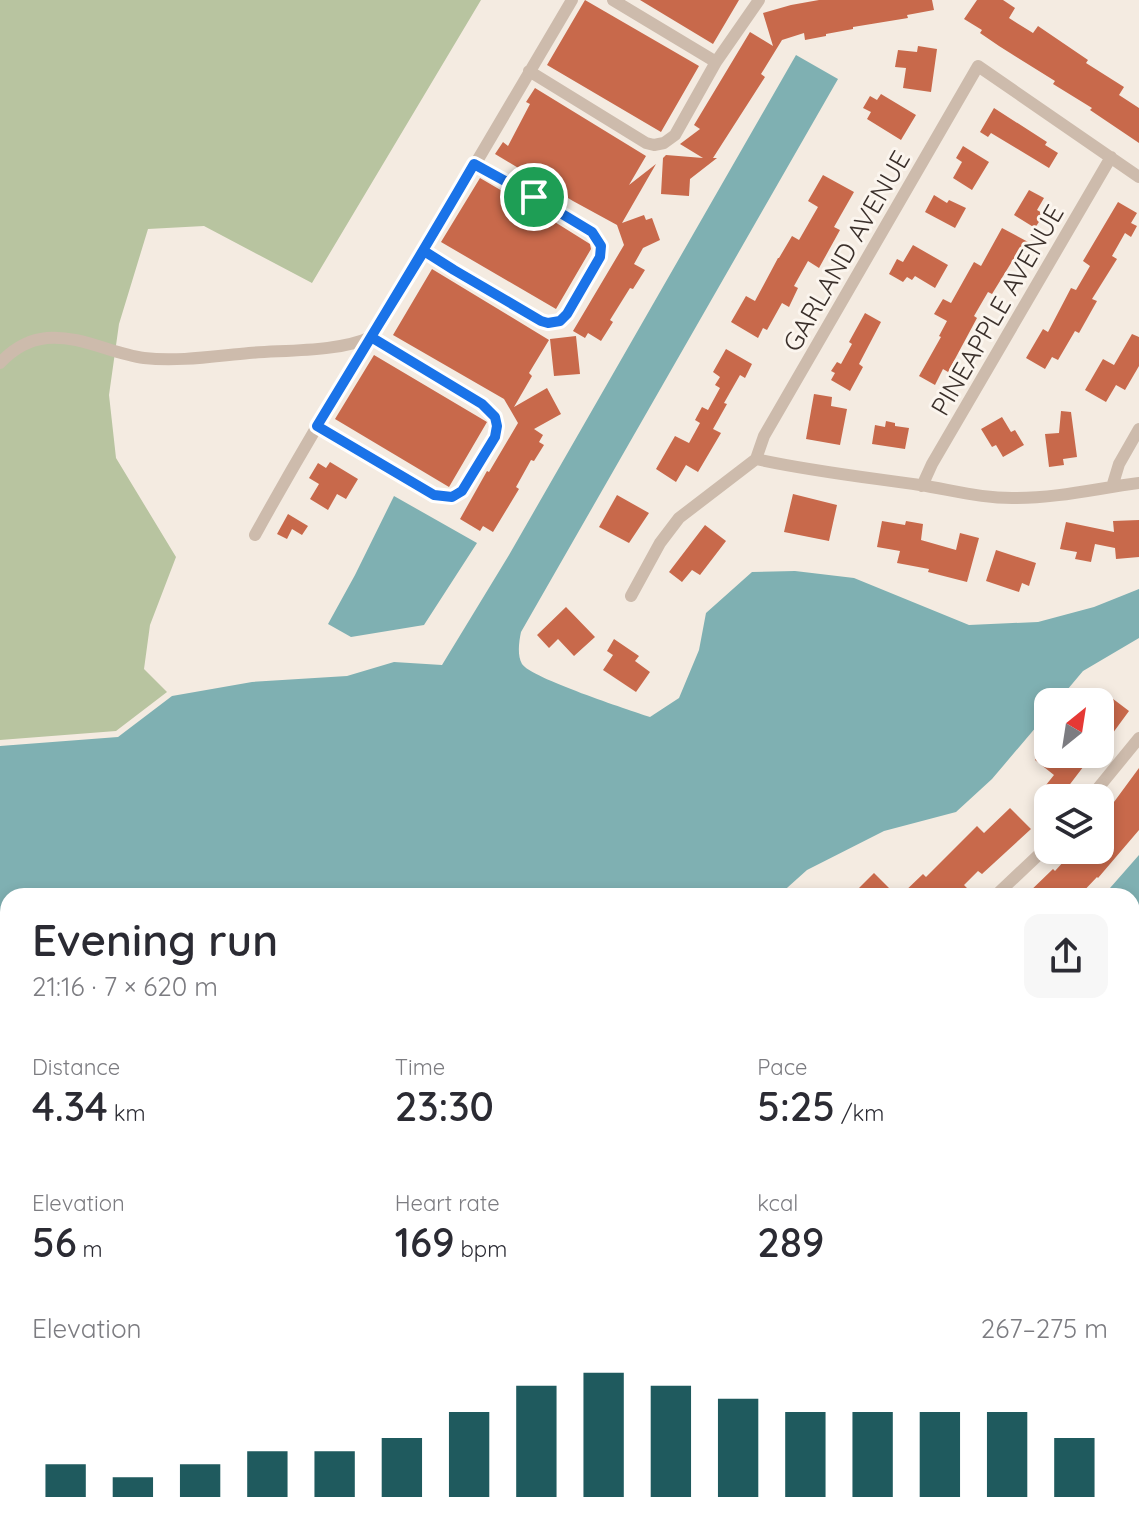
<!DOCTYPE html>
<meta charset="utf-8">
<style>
:root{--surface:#fff;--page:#f7f7f7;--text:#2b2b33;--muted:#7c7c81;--accent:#1f5a5e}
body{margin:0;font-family:Quicksand,sans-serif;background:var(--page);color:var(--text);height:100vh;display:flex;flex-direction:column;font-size:30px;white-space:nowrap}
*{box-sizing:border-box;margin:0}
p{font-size:26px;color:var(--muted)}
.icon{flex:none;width:44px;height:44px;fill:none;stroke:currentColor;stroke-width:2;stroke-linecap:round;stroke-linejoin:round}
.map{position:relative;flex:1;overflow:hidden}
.side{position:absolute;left:0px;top:888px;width:1140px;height:648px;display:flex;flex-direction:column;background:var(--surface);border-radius:24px 24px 0 0;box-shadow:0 4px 12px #0003}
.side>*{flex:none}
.needle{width:52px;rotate:30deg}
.fabs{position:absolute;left:1034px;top:688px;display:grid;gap:16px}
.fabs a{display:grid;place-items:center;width:80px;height:80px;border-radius:16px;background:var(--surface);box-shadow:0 4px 12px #0003;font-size:40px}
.pin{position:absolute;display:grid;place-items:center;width:68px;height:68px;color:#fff;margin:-34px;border:4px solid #fff;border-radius:50%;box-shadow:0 2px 8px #0007}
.round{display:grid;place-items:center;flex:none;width:84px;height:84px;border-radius:16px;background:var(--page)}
.headline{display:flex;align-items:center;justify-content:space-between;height:136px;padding:0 32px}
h1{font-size:44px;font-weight:600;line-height:60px}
.figures{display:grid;grid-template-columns:repeat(3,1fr);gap:12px;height:136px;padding:8px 32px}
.figures div{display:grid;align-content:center}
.figures b{font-size:40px;font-weight:600}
.figures small{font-size:22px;font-weight:400}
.figures p{font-size:22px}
.chart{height:224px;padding:16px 32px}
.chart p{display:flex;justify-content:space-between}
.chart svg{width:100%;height:144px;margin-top:8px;stroke:var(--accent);stroke-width:6}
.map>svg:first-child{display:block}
</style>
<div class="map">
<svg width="1139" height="1536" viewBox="0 0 1139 1536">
<rect width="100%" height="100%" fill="#f4ebe1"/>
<path fill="#b8c4a0" d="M0,0H481L312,283L204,226L148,229L119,324L109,395L116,458L176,557L150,625L144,669L167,692L116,731L0,740Z
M0,1094L8,1095V1179L0,1182Z"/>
<path fill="#7fb0b2" d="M796,55L838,79L521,632C519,641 517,656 522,664C531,678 629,710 650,717L679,698L699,650L706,613L752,572L795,571L854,578L969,625L1038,622L1094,607L1139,589V638L1083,671L1057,702H1048V713L992,779L956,812L884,831L807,870L778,896H8V1004L0,1005V746L118,737L172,696L252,682L347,676L394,662L442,665L509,555Z
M394,496L477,543L424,625L351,637L328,624L355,575Z
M1139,855V1066L1132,1068V896H1103Z
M8,1186V1284L0,1288V1188Z"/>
<path fill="#c8694b" d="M585,0L699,66L661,132L547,65Z
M640,0H739L713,44Z
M819,0H932L934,10L907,15L908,18L853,27V29L826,34V36L805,40L804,33L782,40L761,74L765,77L713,158H717L690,179L689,196L661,194L663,158L666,155L703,158L680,144L700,129L694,125L750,32L773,46L763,13L791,5Z
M977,0H1003L1015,8L1009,18L1033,33L1038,26L1088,60L1086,63L1124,87L1119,95L1139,108V143L1090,110L1092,108L1053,84L1055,81L999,46L980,33L982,30L964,19Z
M918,46L937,49L931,92L903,88L906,68L895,67L898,50L917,52Z
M535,88L646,156L629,185L656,164L622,223L644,215L646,220L652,218L660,240L643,248L634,264L645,270L633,289L630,288L610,320L613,322L601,341L588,333L585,338L573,331L624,245L617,225L573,201L495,154L503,142L508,146L530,104L526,102Z
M881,94L916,115L901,140L867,119L871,112L863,108L870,96L877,100Z
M994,108L1047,142L1045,145L1058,153L1049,168L991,133L988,137L980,132Z
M963,146L989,162L972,190L953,178L962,162L956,158Z
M823,175L854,192L834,227L840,230L819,268L808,261L794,286L798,288L789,307L782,303L767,330L763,328L758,338L731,322L746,296L755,301L778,258H779L792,236L799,240L818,207L808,201Z
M480,178L542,214L590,244L591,249L556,309L441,242Z
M1029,190L1044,198L1037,210L1044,214L1035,228L1014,215Z
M934,195L947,203L949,200L966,208L955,228L925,212Z
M1118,202L1137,213L1131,223L1137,226L1131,237L1125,233L1112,256L1117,259L1092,299L1097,301L1079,333L1075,331L1058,360L1052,357L1045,369L1026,358L1043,329L1048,332L1071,288L1076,290L1090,266L1083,261Z
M1002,228L1030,243L1022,258L1016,255L992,294L988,292L974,316L977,318L948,372L943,369L935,385L919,376L941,337L939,336L947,321L934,314L943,299L951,303L974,262L981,266Z
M913,245L948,265L935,288L915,276L912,280L907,277L903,282L889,274L897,259L903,262Z
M432,269L549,340L529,373L532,376L514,407L547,388L561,414L534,429L543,435L539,442L544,445L534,461L531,460L516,487L519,489L493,532L483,526L480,531L460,519L487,471L489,472L518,423L504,399L393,335Z
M865,313L881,322L859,364L863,367L850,391L831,380L835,373L831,371L837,362L841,364L852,344L849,342Z
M1132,334L1139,337V366L1125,390L1116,385L1106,402L1085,390L1103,359L1114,365Z
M576,336L580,374L554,376L550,339Z
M726,349L752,364L745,378L740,375L724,403L727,404L713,429L721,433L698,472L686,465L676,482L656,469L675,436L689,443L700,423L695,420L702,407L708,410L720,388L715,385L720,377L713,372Z
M374,355L487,422L449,487L335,419Z
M814,394L832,397L831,406L847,409L840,445L806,439Z
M1061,411L1071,412L1077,457L1063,459L1064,465L1049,467L1045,434L1059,433Z
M1002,417L1011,432L1015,430L1024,445L1003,457L996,445L992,447L981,429Z
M886,421L895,423V426L909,428L905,449L872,444L875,425L885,427Z
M330,462L358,479L346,499L337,494L328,510L310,499L319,484L309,478L318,463L326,468Z
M793,494L837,505L829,541L784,532Z
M617,495L649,513L629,543L599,527Z
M288,514L308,526L302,535L292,529L287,539L277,534Z
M1139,520V557L1116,559L1115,548L1095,544L1091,562L1075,559L1077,552L1060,549L1066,522L1114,532L1113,521Z
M882,521L905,525L906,521L923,524L921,540L956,550L960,533L979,538L967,582L928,572L929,569L897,563L900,551L877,547Z
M705,525L726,541L700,575L692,570L682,582L669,572Z
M996,550L1036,563L1029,586L1022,583L1019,592L986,581Z
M566,607L595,637L574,656L558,639L549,648L537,635Z
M614,639L639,656L635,661L650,672L636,692L603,670L613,655L607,651Z
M1100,689L1129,711L1107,741L1100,735V702H1090Z
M1048,743V754H1093L1061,796L1046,785L1054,775L1035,760Z
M1139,768V830L1098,878L1097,877L1079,896H1025L1053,869L1055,871L1074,850H1100V821Z
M1010,808L1031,829L982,874L978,871L964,885L967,888L958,896H900L923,874L926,877L977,826L984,833Z
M874,873L897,896H851Z"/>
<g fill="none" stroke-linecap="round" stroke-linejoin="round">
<path stroke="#cdbbac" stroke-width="12" d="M613,0L716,62
M529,71L646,143L654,145L664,143L675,135L716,62L759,0
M424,251L454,270L541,321C546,323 554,324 560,321C568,318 598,265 600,255C602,246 598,239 592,232L474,164
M0,363C13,349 27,340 47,338C80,335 112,354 144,358C178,362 215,356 249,353C284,350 340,352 371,337L424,251L572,0
M756,459C810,471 865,477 920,485C952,490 984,499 1017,498C1058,498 1099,488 1139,483
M922,486L932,464L1111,157
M1112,487L1119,464L1139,429
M255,535C292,468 331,402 371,337L482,404L495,417L497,426L496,434L466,486L457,495L446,498L428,492L317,426
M631,596L660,543L679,518L756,459L764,436L978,66L1139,177
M1090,798L1139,738
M995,896L1048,846
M1132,1180L1139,1177
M1132,1439C1139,1446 1136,1456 1132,1464
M485,1528L498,1536
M917,1528L930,1536
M201,1536L209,1528
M515,1536L520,1528
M786,1536L791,1528
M1089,1536L1094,1528"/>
</g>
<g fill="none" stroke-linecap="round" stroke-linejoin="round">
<defs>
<path id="route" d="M534,197L474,164C423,252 370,339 317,426L434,495L452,497L462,491L495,437L497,426L495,417L482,404L371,337L424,251L454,270L541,321L548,323L560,321L567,314L600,257L601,246L592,232L534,197"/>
</defs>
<use href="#route" stroke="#fff" stroke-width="16"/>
<use href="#route" stroke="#1a73e8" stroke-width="10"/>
</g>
<g text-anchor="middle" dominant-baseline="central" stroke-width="6" stroke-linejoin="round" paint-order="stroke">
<g font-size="26" fill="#3b302b" stroke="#fbf5ee">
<text transform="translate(846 251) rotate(-60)">GARLAND AVENUE</text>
<text transform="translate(997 310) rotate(-60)">PINEAPPLE AVENUE</text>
</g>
</g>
</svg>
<div class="fabs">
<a><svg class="needle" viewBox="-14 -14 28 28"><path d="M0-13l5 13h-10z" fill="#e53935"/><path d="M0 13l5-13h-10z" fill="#7c7c81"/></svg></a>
<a><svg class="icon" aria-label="layers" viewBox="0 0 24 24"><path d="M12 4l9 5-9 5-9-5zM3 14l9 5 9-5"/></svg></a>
</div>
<div class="pin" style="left:534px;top:197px;background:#1e9e55"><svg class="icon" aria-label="arrive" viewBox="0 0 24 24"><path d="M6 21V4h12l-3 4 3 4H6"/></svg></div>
<section class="side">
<div class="headline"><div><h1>Evening run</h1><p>21:16 · 7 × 620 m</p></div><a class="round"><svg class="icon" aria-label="share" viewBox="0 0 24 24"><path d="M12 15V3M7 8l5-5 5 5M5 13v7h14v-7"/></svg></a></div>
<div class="figures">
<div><p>Distance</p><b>4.34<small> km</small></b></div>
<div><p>Time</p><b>23:30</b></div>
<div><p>Pace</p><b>5:25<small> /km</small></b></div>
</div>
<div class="figures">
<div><p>Elevation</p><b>56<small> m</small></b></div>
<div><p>Heart rate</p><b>169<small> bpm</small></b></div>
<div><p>kcal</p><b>289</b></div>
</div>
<div class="chart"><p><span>Elevation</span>267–275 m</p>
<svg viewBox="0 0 160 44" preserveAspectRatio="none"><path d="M5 44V34M15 44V38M25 44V34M35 44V30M45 44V30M55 44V26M65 44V18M75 44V10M85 44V6M95 44V10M105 44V14M115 44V18M125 44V18M135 44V18M145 44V18M155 44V26"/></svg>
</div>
</section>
</div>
